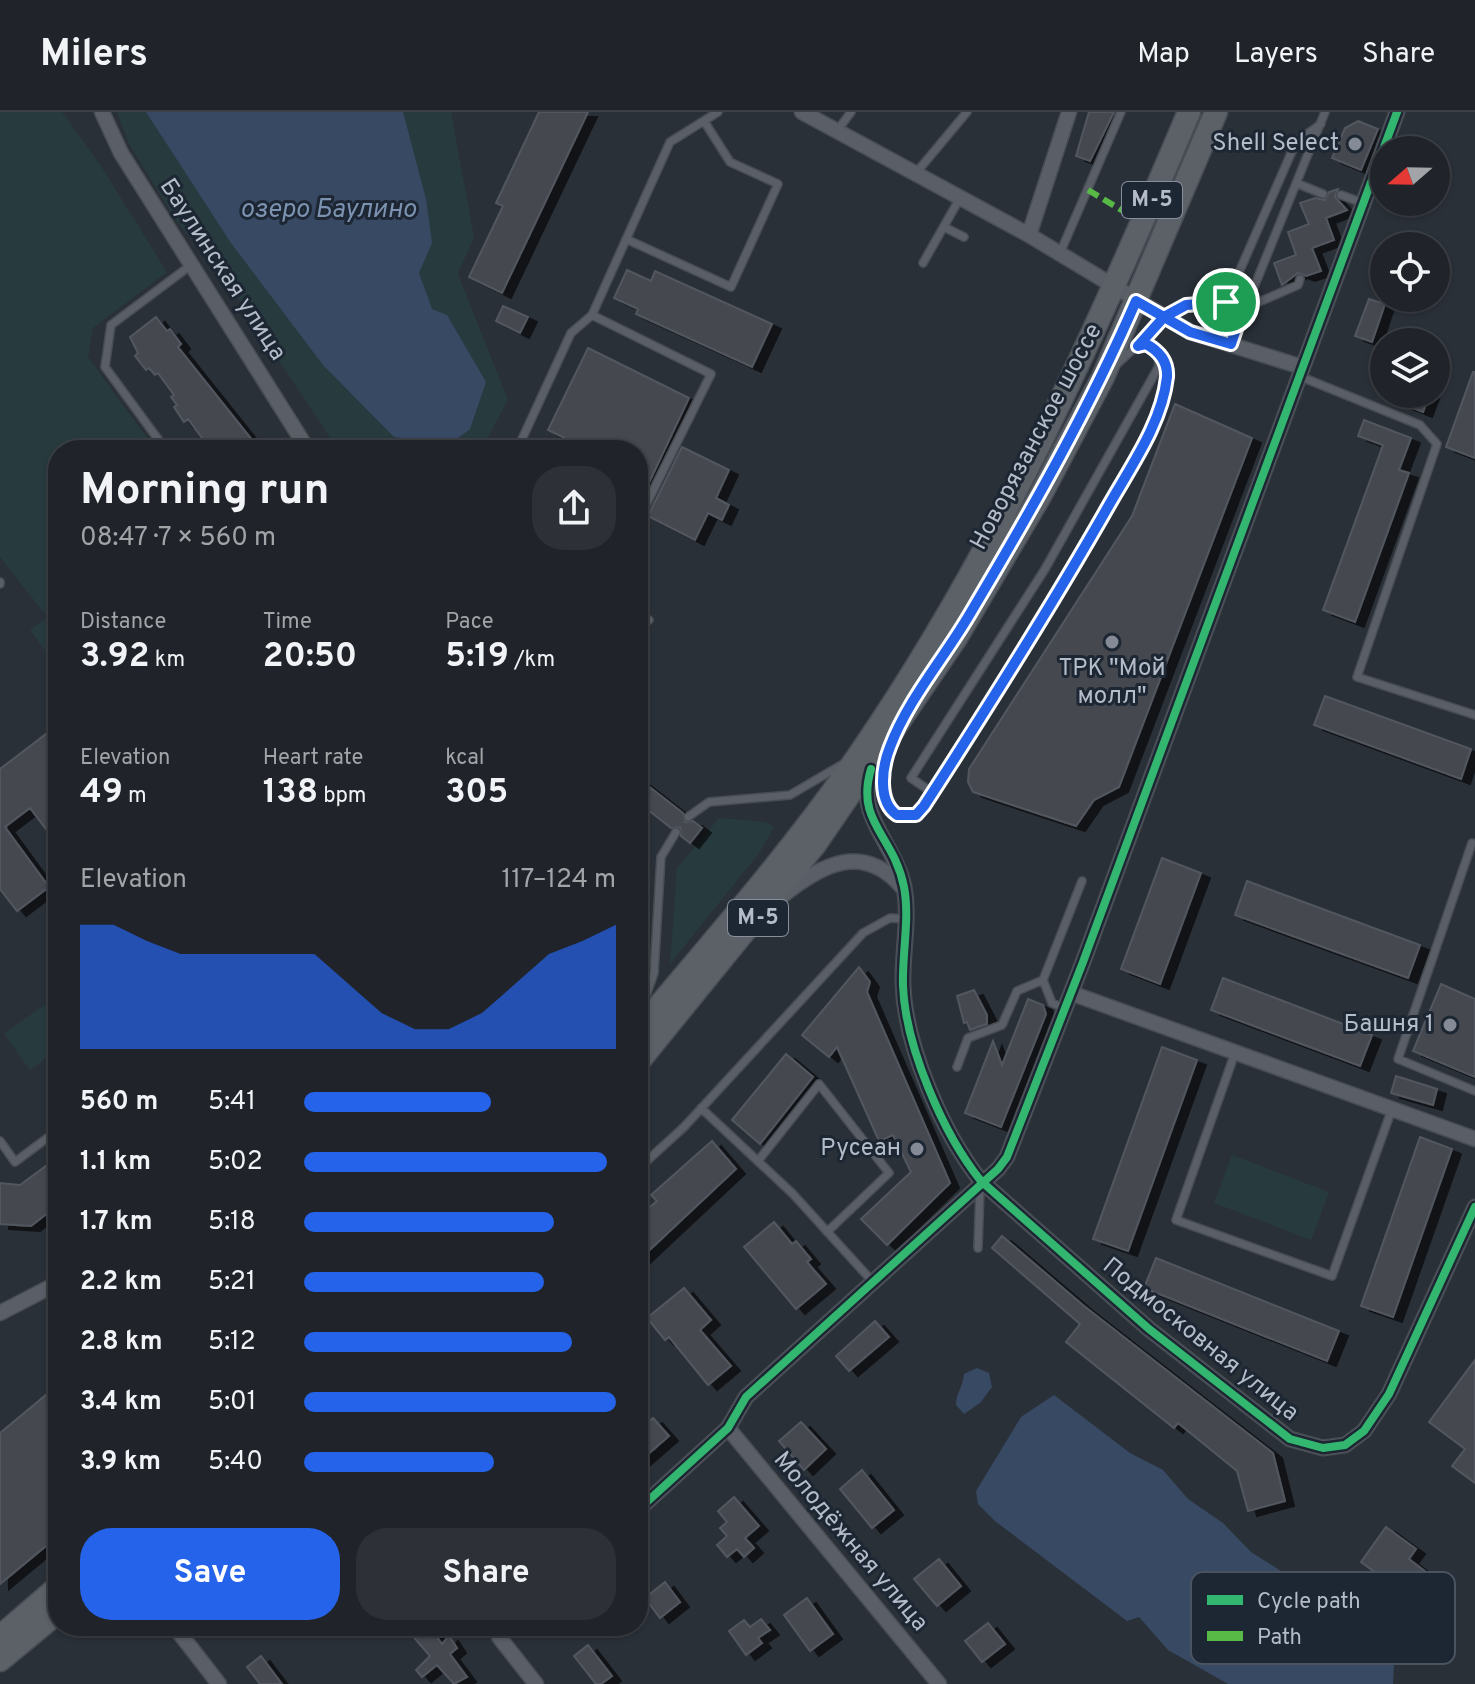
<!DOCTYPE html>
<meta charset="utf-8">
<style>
:root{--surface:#20242a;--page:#2d3036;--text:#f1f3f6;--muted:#a2a4a8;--line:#3d4147;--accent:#2563eb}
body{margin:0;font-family:Overpass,sans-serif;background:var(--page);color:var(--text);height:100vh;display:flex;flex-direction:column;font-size:30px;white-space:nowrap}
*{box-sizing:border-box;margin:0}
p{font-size:26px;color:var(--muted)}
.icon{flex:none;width:44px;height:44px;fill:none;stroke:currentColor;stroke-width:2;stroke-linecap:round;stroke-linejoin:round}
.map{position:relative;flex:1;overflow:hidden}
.sheet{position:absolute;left:48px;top:328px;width:600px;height:1196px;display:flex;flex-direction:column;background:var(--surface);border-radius:32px;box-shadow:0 2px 6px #0004,0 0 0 2px var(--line)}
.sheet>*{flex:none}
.needle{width:52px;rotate:250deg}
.controls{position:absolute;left:1370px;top:24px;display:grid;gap:16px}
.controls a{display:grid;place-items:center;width:80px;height:80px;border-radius:50%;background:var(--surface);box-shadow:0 2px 6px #0004,0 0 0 2px var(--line);font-size:40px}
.pin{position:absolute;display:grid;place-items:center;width:68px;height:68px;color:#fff;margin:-34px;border:4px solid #fff;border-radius:50%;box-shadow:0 2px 8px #0007}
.round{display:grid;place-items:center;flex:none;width:84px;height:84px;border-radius:32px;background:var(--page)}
.summary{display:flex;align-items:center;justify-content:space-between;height:136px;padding:0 32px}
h1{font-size:44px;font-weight:700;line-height:60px}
.metrics{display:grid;grid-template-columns:repeat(3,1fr);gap:12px;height:136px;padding:8px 32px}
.metrics div{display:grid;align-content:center}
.metrics b{font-size:34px;font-weight:700}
.metrics small{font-size:22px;font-weight:400}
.metrics p{font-size:22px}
.chart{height:224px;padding:16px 32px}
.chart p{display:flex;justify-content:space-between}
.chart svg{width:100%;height:144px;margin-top:8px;fill:var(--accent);opacity:.7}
.cta{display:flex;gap:16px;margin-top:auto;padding:16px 32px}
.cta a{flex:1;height:92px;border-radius:32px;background:var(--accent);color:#fff;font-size:32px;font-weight:700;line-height:92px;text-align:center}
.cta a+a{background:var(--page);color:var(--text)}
ul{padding:0 32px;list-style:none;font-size:26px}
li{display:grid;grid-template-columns:128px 96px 1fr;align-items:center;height:60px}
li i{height:20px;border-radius:10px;background:var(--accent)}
header{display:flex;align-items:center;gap:48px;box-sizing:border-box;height:112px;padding:0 40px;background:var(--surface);border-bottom:2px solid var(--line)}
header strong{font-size:38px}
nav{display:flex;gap:44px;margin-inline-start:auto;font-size:28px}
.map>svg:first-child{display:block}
</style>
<header>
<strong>Milers</strong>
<nav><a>Map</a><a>Layers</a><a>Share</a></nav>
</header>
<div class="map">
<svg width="1475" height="1572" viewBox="0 0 1475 1572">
<defs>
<filter id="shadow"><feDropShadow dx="9" dy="5" stdDeviation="0" flood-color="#0009"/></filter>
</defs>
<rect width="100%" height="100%" fill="#2a3038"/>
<path fill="#273a3e" d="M0,0H62L101,54L167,160L93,216L88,245L156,338H58V556L30,518L47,505L0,445Z
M117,0H451L474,125L458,162L508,288L481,338H338L232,177L177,110L129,32Z
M719,706L766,710L774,715L760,740L670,852L677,756Z
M58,883V937L30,958L4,922Z
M1232,1043L1329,1080L1311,1128L1214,1091Z"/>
<path fill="#384963" d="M146,0H403L426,87L432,131L419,161L432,197L447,203L486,270L470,317L450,332L394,325L323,253L231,131Z
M977,1256L989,1261L992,1275L980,1291L964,1302L956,1293C956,1281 963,1275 964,1262Z
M1054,1283L1130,1341L1163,1358L1188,1387L1223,1411L1251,1440L1314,1480L1394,1552L1393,1572H1228L1168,1538L1139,1505L1127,1509L995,1409L978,1392L976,1379L1021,1305Z"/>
<path fill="#444950" stroke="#52575f" stroke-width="2" filter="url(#shadow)" d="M539,0H588L502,181L469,165L503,94L496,91Z
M1089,0H1114L1090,49L1076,44Z
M1358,9L1378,17L1361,58L1332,46L1345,16Z
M1338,77L1335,85L1347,98L1326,106L1334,128L1312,136L1321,159L1306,164L1298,161L1282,173L1274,151L1296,143L1288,120L1309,112L1300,91L1315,86L1325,88L1329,80Z
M627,158L651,169L655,159L772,212L752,255L636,202L638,197L614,186Z
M1369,187L1385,192L1372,230L1355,224Z
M503,194L528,205L520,221L496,209Z
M156,205L167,219L170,217L181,232L178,235L260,338H211L188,307L184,310L174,295L177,293L171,285L174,283L158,261L155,263L149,256L146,258L135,244L138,241L130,225Z
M588,236L689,286L638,394V338H559L565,326L548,318Z
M1473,260H1475V346L1446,335Z
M1378,282H1430L1423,300Z
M1175,292L1252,326L1119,675L1094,688L1076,714L973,680L968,670L969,657L1132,404Z
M1364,308L1411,326L1399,358L1409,361L1355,510L1323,498L1383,333L1358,324Z
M682,335L729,358L716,386L729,393L722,408L708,401L695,428L648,404Z
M1325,584L1471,637L1461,667L1314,613Z
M46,622L58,639V733L30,696L5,715L49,775L17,799L0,777V657Z
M638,666L683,701L685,710L693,709L702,716L690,731L681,724L680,715L671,716L638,690Z
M1162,746L1201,761L1160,872L1121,857Z
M1247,769L1420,833L1408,866L1235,803Z
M859,855L870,870L867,880L950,1071L887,1133L861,1107L911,1060L893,1023L879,1029L837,935L829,945L802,923Z
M1223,866L1372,923L1360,954L1211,898Z
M1441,872L1475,887V965L1413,939Z
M974,878L987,903V912L970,918L967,910L964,911L957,884Z
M1028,887L1043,893L1046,902L1001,1015L965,1001L993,929L1002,953Z
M1162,935L1197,948L1128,1139L1093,1127Z
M786,942L813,965L760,1032L732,1008Z
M1396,964L1437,977L1433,993L1391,981Z
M1420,1025L1452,1037L1393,1205L1361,1194Z
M712,1029L736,1057L638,1149V1105L657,1089L651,1083Z
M58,1045V1093L31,1114L0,1112V1071L20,1073Z
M774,1110L792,1132L796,1129L811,1147L807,1150L826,1172L796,1197L744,1135Z
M1002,1124L1084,1194L1273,1341L1285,1389L1248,1399L1237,1359L1178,1311L1174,1316L1066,1230L1080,1212L992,1136Z
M1156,1146L1339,1219L1327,1249L1144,1176Z
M684,1176L711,1208L700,1218L731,1254L708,1273L669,1225L665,1228L647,1206Z
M875,1209L889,1225L849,1259L836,1244Z
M1475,1248V1371L1452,1354L1465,1337L1429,1310Z
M58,1273V1424L0,1472V1321Z
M653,1306L669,1324L638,1351V1318Z
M801,1310L826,1337L804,1358L779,1329Z
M862,1358L894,1398L872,1416L840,1377Z
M734,1385L759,1414L745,1426L754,1436L744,1445L737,1437L727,1445L717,1433L727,1424L720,1416L727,1410L718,1399Z
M1386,1415L1416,1437L1409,1447L1443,1473L1418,1507L1393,1489L1400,1479L1361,1450Z
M939,1447L961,1474L937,1494L914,1467Z
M665,1470L680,1490L660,1506L645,1486Z
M807,1486L833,1522L810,1539L784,1503Z
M761,1507L770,1518L758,1526L762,1531L746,1543L729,1519L744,1508L750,1515Z
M988,1511L1005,1532L982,1550L965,1529Z
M404,1514H429L442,1532L449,1524L457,1536L450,1542L467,1565L454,1572L437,1553L422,1565L416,1558L430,1544Z
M588,1533L612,1564L601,1572H596L574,1544Z
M261,1544L282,1572H260L247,1555Z"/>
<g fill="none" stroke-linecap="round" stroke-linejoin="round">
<defs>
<path id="service" d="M837,19L851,0
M916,61L967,0
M1296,71L1323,82
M1341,83L1363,91
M944,115L964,125
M626,127L731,175L778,72L730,50L704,9
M1060,141L1121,0
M923,151L960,86
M1226,190L1243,197L1298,173L1300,167
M592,203L711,262L638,409
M1231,232L1325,0
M1117,252C1160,215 1163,189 1226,190L1296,30L1321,12
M1299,264L1420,313L1437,332L1357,565L1475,603
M166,338L105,255L111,213L191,153
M517,338L571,221L592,203L670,30L718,0
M0,470V472
M638,503L649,508
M888,639L884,661L888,694L903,705L916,703L1059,482L1146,328L1167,265L1163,246L1152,235
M933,681L911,666L1045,457L1159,254L1158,243L1146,232L1138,234
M688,705L709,690L790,683L843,652
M1472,731L1398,947L1475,979
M1066,897L1052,891L1043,868L1082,769
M638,906L654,861L661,745L676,720
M1235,941L1176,1108L1332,1164L1392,997
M957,955L968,926L1002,913L1017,879L1043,868
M701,996L793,1082L872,1169
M0,1029L15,1050L58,1018
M758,1049L819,972L889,1061L827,1120
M638,1057L684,1015L863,821L890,806L905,807
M978,1136L980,1076"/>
<path id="minor" d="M102,0L121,41L308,338
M802,0L1029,123L1190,220L1302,255
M1029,123L1069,0
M869,662C857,705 896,734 904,775C910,806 902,841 903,872C905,934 943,1022 981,1069L1149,1217L1290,1327L1323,1336L1345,1333L1364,1319L1389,1282L1475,1095
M782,784C822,752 863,730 902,775
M1071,881L1475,1027
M0,1201L58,1171
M728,1316L939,1572
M638,1398L728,1316L746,1285L998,1057L1007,1045L1083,850L1397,0
M174,1514L219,1572
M511,1514L499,1525L536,1572"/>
<path id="primary" d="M638,919C714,828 794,738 861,640C997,442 1096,221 1189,0
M638,950L816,731L956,526L1040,384L1103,265L1216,0
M0,1525L58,1475
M0,1548L58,1500"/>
</defs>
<use href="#service" stroke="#484c53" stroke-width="10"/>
<use href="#minor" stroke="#484c53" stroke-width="17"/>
<use href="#primary" stroke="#484c55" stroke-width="25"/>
<use href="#service" stroke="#5a5e66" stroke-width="7"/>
<use href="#minor" stroke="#5a5e66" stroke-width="14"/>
<use href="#primary" stroke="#5c6168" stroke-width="22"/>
<path stroke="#58b947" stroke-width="6" stroke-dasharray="12 6" stroke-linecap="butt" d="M1088,78L1128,102"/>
<defs>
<path id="cycleway" d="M871,657C855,711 894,723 904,775C910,806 902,841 903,873C905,934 943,1022 981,1069L1149,1217L1290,1327L1323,1336L1345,1333L1364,1319L1389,1282L1475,1095
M638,1398L728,1316L746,1285L998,1057L1007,1045L1083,850L1397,0"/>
</defs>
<use href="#cycleway" stroke="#1d2633" stroke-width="13"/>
<use href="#cycleway" stroke="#33b770" stroke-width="8"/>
</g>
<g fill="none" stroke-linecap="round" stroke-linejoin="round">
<defs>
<path id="route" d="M1226,190L1186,193L1164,205L1136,189C1089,297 1031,399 971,500C945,545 908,587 890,635C882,655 877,689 897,703H916L924,694C988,595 1051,495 1109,393C1131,354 1162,311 1167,265C1168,249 1159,239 1146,232L1138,234L1164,205L1190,220L1231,232L1243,197L1226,190"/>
</defs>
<use href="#route" stroke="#fff" stroke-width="16"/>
<use href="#route" stroke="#2563eb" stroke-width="10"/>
</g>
<g fill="#848b96" stroke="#1d2633" stroke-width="3">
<circle cx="1355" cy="32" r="8"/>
<circle cx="1112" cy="530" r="8"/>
<circle cx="1450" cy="913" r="8"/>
<circle cx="917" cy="1037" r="8"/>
</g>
<g text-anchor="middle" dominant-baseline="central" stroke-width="6" stroke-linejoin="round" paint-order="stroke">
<g fill="#1d2633" stroke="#878f9c" stroke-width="2">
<rect x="1122" y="70" width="60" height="36" rx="6"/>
<rect x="728" y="788" width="60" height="36" rx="6"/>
</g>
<g font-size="22" font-weight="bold" fill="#b4bcc9">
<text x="1152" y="88">М-5</text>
<text x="758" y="806">М-5</text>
</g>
<g font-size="24" fill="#b4bcc9" stroke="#1d2633" text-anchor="end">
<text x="1339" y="32">Shell Select</text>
<text x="1112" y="557" text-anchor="middle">ТРК "Мой<tspan x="1112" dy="28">молл"</tspan></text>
<text x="1434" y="913">Башня 1</text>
<text x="901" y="1037">Русеан</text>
</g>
<g font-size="24" fill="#b4bcc9" stroke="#1d2633">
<text transform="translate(222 158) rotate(57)">Баулинская улица</text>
<text transform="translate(1037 325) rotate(-62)">Новорязанское шоссе</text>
<text transform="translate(1200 1228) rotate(39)">Подмосковная улица</text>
<text transform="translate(850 1430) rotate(50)">Молодёжная улица</text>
</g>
<g font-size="26" font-style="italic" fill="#7c92b1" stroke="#1d2633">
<text x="328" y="98">озеро Баулино</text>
</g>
</g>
<rect x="1191" y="1460" width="264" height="92" rx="12" fill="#1d2633" stroke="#4a5360" stroke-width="2"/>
<rect x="1207" y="1483" width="36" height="10" fill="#33b770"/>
<rect x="1207" y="1519" width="36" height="10" fill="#58b947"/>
<g font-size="22" fill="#b4bcc9">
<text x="1257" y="1496">Cycle path</text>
<text x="1257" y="1532">Path</text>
</g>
</svg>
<div class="controls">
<a><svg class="needle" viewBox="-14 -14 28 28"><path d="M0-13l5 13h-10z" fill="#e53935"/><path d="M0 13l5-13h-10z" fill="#a2a4a8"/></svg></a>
<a><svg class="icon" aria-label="locate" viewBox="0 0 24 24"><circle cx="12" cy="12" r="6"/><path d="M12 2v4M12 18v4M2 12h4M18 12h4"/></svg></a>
<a><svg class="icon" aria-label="layers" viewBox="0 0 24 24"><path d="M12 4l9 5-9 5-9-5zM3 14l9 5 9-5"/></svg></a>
</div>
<div class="pin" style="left:1226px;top:190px;background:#1e9e55"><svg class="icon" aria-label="arrive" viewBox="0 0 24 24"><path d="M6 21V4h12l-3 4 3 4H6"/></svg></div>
<section class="sheet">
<div class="summary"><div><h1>Morning run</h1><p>08:47 · 7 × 560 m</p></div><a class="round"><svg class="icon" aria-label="share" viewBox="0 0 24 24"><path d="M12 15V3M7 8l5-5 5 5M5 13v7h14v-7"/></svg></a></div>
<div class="metrics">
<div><p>Distance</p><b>3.92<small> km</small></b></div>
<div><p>Time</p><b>20:50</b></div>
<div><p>Pace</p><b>5:19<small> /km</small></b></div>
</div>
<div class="metrics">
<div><p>Elevation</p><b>49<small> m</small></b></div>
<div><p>Heart rate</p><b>138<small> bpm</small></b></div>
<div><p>kcal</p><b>305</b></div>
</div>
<div class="chart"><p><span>Elevation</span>117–124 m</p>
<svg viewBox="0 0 160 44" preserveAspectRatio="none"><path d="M0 44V6L10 6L20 11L30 15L40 15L50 15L60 15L70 15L80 24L90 33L100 38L110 38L120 33L130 24L140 15L150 11L160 6V44z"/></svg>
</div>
<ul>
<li><b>560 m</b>5:41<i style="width:60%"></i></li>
<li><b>1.1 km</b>5:02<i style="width:97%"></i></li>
<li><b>1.7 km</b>5:18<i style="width:80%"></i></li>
<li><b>2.2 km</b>5:21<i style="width:77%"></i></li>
<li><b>2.8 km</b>5:12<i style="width:86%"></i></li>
<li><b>3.4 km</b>5:01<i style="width:100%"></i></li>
<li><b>3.9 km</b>5:40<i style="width:61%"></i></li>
</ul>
<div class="cta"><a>Save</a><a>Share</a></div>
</section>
</div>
